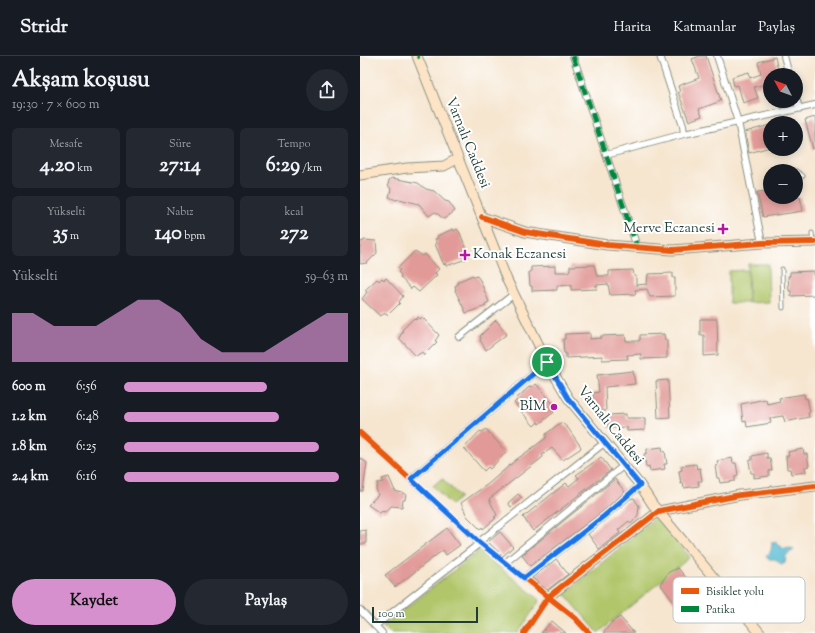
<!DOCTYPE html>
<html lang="tr">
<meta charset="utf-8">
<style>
:root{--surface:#171b24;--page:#242831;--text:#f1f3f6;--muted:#9ea1a6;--line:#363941;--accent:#d690ce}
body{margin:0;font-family:"Sorts Mill Goudy",serif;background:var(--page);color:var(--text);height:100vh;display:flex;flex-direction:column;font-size:15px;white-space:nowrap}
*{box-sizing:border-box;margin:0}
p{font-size:13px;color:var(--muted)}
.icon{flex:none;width:22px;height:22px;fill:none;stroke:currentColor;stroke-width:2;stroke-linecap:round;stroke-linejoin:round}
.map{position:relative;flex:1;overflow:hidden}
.panel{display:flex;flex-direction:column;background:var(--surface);width:360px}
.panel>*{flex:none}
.needle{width:26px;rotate:311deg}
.buttons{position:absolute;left:403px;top:12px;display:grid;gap:8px}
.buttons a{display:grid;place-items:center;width:40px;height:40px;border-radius:50%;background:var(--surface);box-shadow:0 2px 10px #0003;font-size:20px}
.scale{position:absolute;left:12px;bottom:10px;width:106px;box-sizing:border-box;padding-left:4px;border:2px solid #1f3d34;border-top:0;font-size:11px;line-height:14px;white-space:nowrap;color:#1f3d34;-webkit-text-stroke:3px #fff;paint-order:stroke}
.pin{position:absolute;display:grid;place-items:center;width:34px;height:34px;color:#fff;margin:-17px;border:2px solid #fff;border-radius:50%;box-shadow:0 1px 4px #0007}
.round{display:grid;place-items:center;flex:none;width:42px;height:42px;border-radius:21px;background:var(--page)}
.headline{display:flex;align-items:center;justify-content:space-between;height:68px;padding:0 12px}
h1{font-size:22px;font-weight:700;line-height:30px}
.metrics{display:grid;grid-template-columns:repeat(3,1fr);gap:6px;height:68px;padding:4px 12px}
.metrics div{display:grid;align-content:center;border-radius:6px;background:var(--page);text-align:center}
.metrics b{font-size:20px;font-weight:700}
.metrics small{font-size:11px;font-weight:400}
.metrics p{font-size:11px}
.chart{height:112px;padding:8px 12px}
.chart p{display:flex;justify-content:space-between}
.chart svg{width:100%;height:72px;margin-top:4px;fill:var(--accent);opacity:.7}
.button{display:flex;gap:8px;margin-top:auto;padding:8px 12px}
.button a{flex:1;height:46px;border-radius:24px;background:var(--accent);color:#111;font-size:16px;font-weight:700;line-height:46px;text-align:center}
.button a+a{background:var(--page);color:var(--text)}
ul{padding:0 12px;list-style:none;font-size:13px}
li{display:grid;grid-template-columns:64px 48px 1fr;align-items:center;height:30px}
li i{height:10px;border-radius:5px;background:var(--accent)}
header{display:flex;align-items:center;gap:24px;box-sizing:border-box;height:56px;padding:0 20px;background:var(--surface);border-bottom:1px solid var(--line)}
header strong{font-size:19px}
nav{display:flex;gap:22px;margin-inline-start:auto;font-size:14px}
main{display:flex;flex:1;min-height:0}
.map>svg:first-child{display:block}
</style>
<header>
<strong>Stridr</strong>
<nav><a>Harita</a><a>Katmanlar</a><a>Paylaş</a></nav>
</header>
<main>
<section class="panel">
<div class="headline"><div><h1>Akşam koşusu</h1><p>19:30 · 7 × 600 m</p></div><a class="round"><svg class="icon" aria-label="share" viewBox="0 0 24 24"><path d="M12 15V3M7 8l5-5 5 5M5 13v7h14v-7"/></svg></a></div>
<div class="metrics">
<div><p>Mesafe</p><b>4.20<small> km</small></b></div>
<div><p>Süre</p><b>27:14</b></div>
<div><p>Tempo</p><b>6:29<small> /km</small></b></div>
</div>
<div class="metrics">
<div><p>Yükselti</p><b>35<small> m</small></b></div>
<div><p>Nabız</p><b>140<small> bpm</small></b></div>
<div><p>kcal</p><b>272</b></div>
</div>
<div class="chart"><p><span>Yükselti</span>59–63 m</p>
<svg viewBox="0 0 160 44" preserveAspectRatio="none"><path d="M0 44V14L10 14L20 22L30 22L40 22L50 14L60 6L70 6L80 14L90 30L100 38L110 38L120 38L130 30L140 22L150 14L160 14V44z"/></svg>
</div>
<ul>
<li><b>600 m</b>6:56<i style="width:64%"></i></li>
<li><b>1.2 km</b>6:48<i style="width:69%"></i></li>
<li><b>1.8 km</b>6:25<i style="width:87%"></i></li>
<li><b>2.4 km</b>6:16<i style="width:96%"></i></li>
</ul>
<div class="button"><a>Kaydet</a><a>Paylaş</a></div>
</section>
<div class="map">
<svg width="455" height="577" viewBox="0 0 455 577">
<rect width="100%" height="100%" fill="#fff"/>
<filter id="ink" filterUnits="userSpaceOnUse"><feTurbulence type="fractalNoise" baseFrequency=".025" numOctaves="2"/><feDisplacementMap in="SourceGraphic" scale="8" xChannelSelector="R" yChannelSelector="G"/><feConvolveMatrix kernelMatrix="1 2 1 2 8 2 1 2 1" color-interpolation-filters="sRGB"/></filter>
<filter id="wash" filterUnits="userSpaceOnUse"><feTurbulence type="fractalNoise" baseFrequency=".012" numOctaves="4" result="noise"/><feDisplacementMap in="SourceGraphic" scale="16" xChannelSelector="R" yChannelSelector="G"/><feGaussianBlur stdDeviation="0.9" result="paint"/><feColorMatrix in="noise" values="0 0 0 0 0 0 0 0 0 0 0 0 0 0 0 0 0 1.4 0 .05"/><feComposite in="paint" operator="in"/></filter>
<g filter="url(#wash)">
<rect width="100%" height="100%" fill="#f6e6d0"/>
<path fill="#b1c66a" stroke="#68824f" d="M388,208H408L409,246L389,247Z
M387,214L388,247H369V215Z
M82,422L100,441L91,449L73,430Z
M296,461L330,501L238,577L205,538Z
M119,495L180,544L158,577H30L23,570Z"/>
<path fill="#55bad3" stroke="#3a7c84" d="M412,486H415L424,493L431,492L434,494L426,499L425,506L421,508L415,503H408L406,500L411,495Z"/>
<g id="blocks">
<path fill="#e19a97" d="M340,0H346L361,45L339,53L342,60L329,65L318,36H320L318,30L339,22L332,3Z
M415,1L419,19H410V27L394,31L398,42L383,47L378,29L374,30L372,21L389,16L390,22L401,18L398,6Z
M455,61V93H453L445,64Z
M410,69V91L389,97L385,76Z
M32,122L58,127L66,133L74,135L85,145L89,146L95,155L84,163L75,156L69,160L59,148L39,143L36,144L29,141L31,133L28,129L29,124Z
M410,135V141H440L443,155L403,161L397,136Z
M93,173L94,175L97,173L100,177L109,200L105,202L106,203L86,210L85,207L84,209L75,188L77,187L75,183L78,182L77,180Z
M4,184L16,185L17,197L7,207L0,208V186L4,185Z
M55,195L63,200L65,198L79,213L75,217L77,219L59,236L53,231L51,233L40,221L41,219L38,216L40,214L38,212Z
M234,209L237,220H249V215L273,214L274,220H276V229L287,228L288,218L313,217V222H315V240L290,241L287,233L275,234L276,238L250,239L248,228L236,229L237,233L211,234V229L197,230V234L172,235V230H170L169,216H171V211L195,210V216H208L210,214V210Z
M454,215L455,239L431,240V235H429L428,220H430V216Z
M113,219L114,221L117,220L120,224L129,246L125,248L126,250L106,257L95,234H96L95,230L98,228L97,226Z
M22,222L24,224L26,222L43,240L39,246L40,247L28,259L26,257L20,260L2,243L7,236L5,234L17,223L19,225Z
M58,261L60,263L62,261L79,279L75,285L77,286L64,299L62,296L56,300L39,282L43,275L42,274L54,262L56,264Z
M340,263H357L358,299L344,300V279H340Z
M136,264L147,278L126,294L120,284L121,282L120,280Z
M230,277V283L241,282V280L265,279L266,285H278L280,284V279L304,278L305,284H307V302L281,303V298L267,299L268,303L242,304V300L206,302V297H204L203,283H205V278Z
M273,315L275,328L245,331L246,355H234L233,337L239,336L237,319Z
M308,324L310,361L298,362L296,325Z
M176,328L196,351L193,354L194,356L179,368L178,366L174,370L154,347L158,343L157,342L170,330L172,331Z
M444,338L445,343L447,342L450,356L448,357L449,361L425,366L423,360L410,362L411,367L387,371L386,365L383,366L381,348L406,343L407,348L420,345L419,342Z
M266,358V362H285V374L267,375V371L248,372V359Z
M200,367H202L208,372L221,391L220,393L203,404L192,392L182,399L183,401L129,443L137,459L134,461L136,462L123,473L122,471L120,473L107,460L101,447L128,428L157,403L186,382V378Z
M126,373L146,396L130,413L128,411L124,415L104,392L120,375L122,376Z
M302,391L303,396L305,395L307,408H304L305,413L290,415L289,410L286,411L284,398L287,397V393Z
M443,393L444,398H447L449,410L445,411L446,416L431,418L430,413H427L426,400H429L428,396Z
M407,397V402H410L412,414L409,415V420L394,422V417H391L389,405L392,404V400Z
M241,401L251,414L173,475L163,461L206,427L209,430L219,422L216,419Z
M0,402L7,407L3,435H0Z
M372,402L373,407H376L378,419L375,420V425L360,427L359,422H357L355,410L358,409L357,405Z
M336,408L337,413L340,412L342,425H338L339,430L324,432L323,427L321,428L319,415L322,414L321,410Z
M29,421L35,435L46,438L45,444H43L42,451L31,450L28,454L24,456L22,454L20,457L8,449L18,439L16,432L18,431L17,427L23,426L22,423Z
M255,423L265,436L241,457L170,510L162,499Z
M158,438L162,442L151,451L148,447Z
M274,442L279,450L278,459L271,468L269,465L258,474L260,477L239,493L228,478L270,443Z
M87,472L100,489L86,499L83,494L35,531L25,519Z
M6,474V488H0V475Z
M140,476L153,491L143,500L128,486Z
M196,503L208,518L187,534L172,522Z
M318,512L333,530L324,541L314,546L300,528L309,516Z
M260,561L274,577H243L252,566Z
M192,565L206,577H181Z"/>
</g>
</g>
<g filter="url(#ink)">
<use href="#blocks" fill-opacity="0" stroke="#8a9282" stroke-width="1"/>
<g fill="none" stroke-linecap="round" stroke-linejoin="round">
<defs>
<path id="lane" d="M436,115L443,120
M452,177L453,185
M422,213L423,252"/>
<path id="street" d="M213,0L277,191
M300,0L323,70L324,78
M357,0L378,66L402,187
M424,0L429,19
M436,42L439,52
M246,99L324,78L455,49
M99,281L154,238
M0,377L119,486L215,562L229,577
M51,423L187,306
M119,486L244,387
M145,507L263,410
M164,522L244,460L280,429
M0,554L22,577
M15,570L120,487
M164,577L188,541"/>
<path id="secondary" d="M57,0L147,224L187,306L208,342L280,429L293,449L400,577
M0,119L47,112L84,110L97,103
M122,161L165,176L247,189L312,194L402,187L455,186
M188,541L299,455L380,439L455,430"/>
</defs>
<use href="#lane" stroke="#8a9282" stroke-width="5"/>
<use href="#street" stroke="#8a9282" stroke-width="8"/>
<use href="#secondary" stroke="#8a9282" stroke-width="11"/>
<use href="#lane" stroke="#fff" stroke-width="3"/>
<use href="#street" stroke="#fff" stroke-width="6"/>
<use href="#secondary" stroke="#fee4c6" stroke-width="9"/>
<path stroke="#00873e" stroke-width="5" stroke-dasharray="10 5" stroke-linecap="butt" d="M213,0L277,191
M57,1L59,0"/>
<defs>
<path id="cycleway" d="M122,161L165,176L247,189L312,194L402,187L455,186
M0,377L119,486L215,562L229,577
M164,577L188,541L299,455L380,439L455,430"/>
</defs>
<use href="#cycleway" stroke="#fff" stroke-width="8"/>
<use href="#cycleway" stroke="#e8590c" stroke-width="6"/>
</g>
</g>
<g fill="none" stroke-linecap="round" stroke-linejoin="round" filter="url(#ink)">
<defs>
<path id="route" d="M187,306L208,342L280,429L244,460L164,522L119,486L51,423Z"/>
</defs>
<use href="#route" stroke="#fff" stroke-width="8"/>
<use href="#route" stroke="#1a73e8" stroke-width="5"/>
</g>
<g fill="#b5179e" stroke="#fff" stroke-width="1.5">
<path d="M361 167h4v4h4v4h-4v4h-4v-4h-4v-4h4z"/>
<path d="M103 193h4v4h4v4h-4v4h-4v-4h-4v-4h4z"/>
<circle cx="194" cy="351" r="4"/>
</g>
<g text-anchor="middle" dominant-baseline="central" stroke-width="4" stroke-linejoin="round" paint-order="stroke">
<g font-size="14" fill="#1f3d34" stroke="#fff">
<text transform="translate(107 87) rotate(68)">Varnalı Caddesi</text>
<text transform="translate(250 370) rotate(51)">Varnalı Caddesi</text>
</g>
<g font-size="14" fill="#1f3d34" stroke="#fff" text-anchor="end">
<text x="355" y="173">Merve Eczanesi</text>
<text x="113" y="199" text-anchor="start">Konak Eczanesi</text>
<text x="186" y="351">BİM</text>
</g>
</g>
<rect x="313" y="521" width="132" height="46" rx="6" fill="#fff" stroke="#bcc5c2" stroke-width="1"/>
<rect x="321" y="532" width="18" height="6" fill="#e8590c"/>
<rect x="321" y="550" width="18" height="6" fill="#00873e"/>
<g font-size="11" fill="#1f3d34">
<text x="346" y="539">Bisiklet yolu</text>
<text x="346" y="557">Patika</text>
</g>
</svg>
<div class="buttons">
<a><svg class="needle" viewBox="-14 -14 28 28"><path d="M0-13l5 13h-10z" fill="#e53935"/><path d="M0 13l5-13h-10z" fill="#9ea1a6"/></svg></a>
<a>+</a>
<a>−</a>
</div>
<div class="scale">100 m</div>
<div class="pin" style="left:187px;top:306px;background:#1e9e55"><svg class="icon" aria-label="arrive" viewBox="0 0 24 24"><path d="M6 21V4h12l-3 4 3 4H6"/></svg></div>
</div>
</main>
